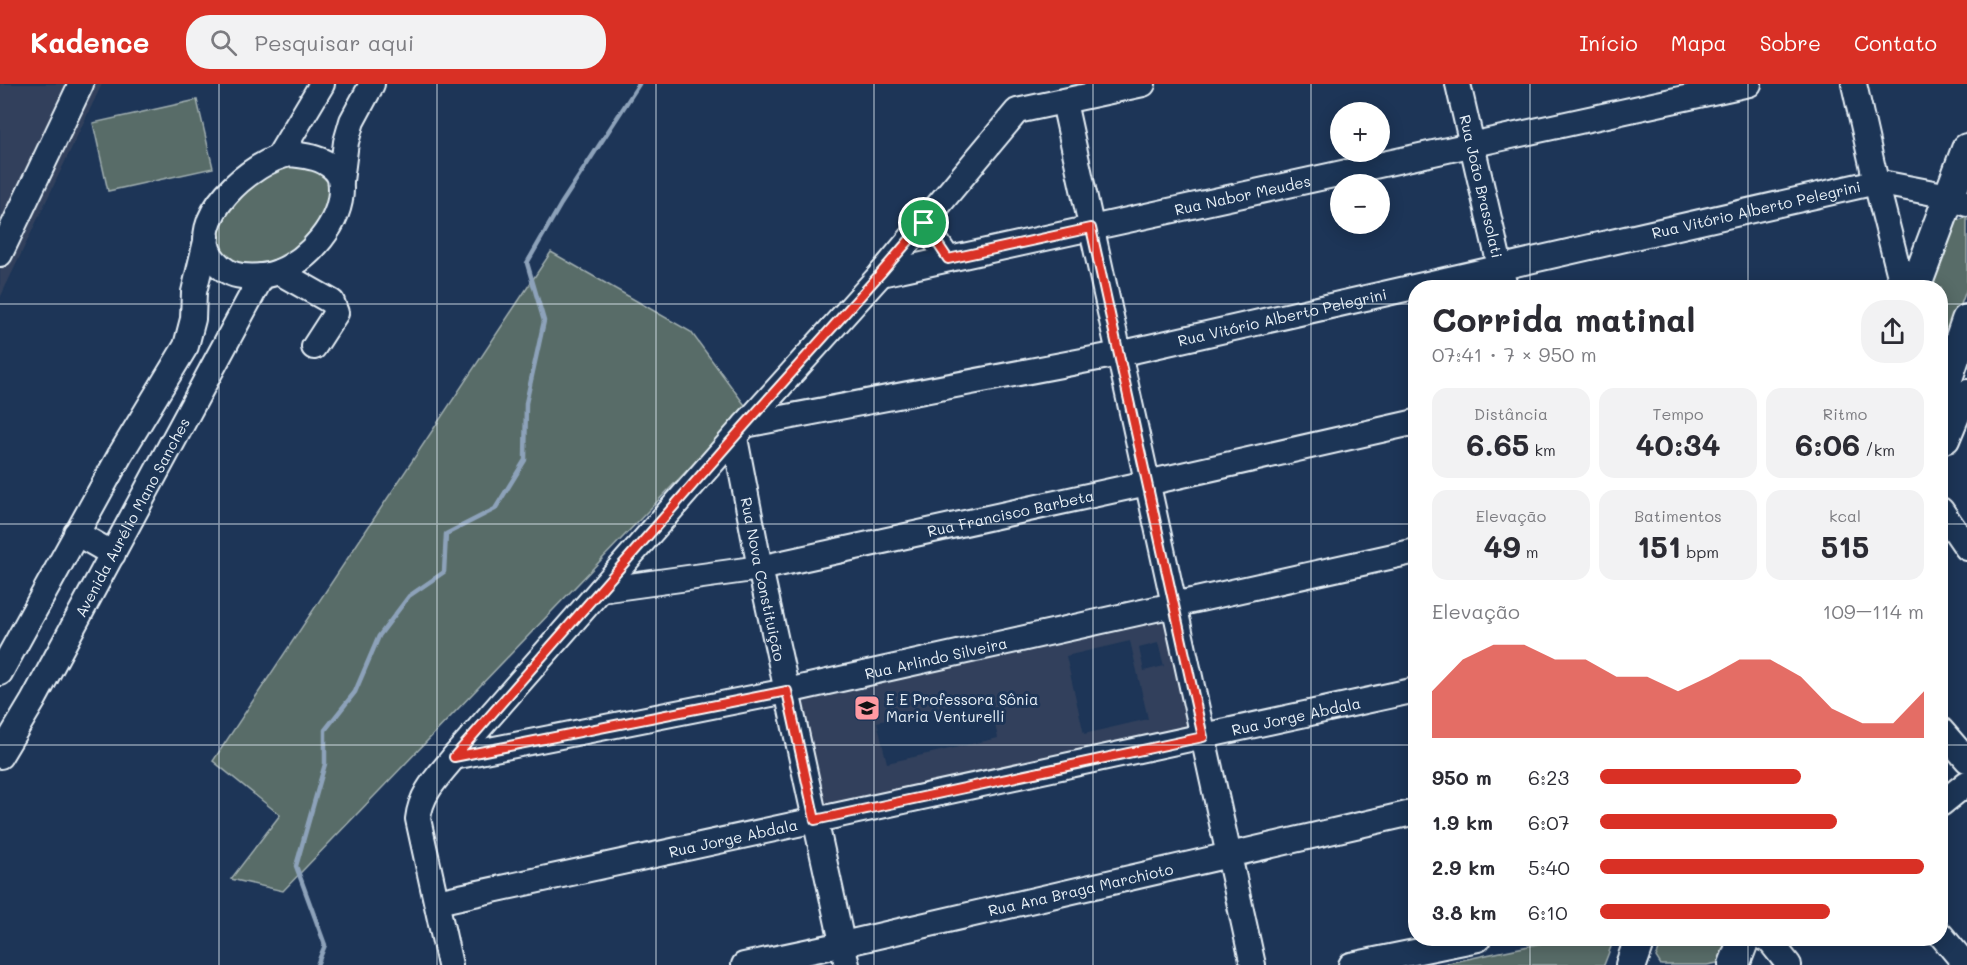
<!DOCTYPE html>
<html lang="pt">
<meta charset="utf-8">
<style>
:root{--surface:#fff;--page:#f2f2f3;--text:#2b2b33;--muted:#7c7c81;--accent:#d93025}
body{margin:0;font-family:Mali,sans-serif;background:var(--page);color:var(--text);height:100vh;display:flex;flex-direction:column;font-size:22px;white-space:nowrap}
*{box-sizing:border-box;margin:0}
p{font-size:20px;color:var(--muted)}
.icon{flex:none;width:33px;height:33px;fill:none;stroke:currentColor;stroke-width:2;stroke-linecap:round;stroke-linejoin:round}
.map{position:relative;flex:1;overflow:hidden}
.details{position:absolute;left:1408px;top:196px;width:540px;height:666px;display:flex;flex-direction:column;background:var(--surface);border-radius:24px;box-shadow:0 3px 15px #0003}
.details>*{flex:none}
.controls{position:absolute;left:1330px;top:18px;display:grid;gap:12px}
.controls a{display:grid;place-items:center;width:60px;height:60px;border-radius:50%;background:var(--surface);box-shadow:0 3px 15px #0003;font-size:30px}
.pin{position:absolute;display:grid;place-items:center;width:51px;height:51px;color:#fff;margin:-26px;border:3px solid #fff;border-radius:50%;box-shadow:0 2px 6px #0007}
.round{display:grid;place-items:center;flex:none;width:63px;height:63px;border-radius:24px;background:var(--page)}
.head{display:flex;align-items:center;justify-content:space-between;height:102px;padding:0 24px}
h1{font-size:33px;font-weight:800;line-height:45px}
.metrics{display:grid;grid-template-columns:repeat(3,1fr);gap:9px;height:102px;padding:6px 24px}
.metrics div{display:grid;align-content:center;border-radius:15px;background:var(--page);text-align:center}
.metrics b{font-size:30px;font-weight:800}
.metrics small{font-size:16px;font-weight:400}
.metrics p{font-size:16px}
.chart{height:168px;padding:12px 24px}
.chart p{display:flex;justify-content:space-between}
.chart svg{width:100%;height:108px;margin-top:6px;fill:var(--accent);opacity:.7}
ul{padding:0 24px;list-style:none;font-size:20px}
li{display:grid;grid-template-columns:96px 72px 1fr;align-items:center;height:45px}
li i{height:15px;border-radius:8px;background:var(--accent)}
header{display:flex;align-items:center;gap:36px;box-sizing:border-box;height:84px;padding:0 30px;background:var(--accent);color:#fff}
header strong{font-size:28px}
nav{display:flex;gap:33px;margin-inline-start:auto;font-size:21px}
.search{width:420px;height:54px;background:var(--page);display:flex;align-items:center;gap:15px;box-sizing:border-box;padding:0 21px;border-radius:24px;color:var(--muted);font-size:22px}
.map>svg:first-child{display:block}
</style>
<header>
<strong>Kadence</strong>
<div class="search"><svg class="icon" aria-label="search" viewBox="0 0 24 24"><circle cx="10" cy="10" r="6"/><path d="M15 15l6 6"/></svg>Pesquisar aqui</div>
<nav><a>Início</a><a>Mapa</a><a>Sobre</a><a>Contato</a></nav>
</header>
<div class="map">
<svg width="1967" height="881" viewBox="0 0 1967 881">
<rect width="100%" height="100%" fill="#1d3557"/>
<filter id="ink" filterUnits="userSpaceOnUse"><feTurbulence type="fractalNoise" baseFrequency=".0167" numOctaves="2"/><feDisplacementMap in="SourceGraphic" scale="12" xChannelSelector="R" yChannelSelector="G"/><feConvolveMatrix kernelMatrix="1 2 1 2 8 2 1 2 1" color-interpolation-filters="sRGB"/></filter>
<g filter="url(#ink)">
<path fill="#31415c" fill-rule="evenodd" d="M0,0H102L0,214Z
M1172,533L1196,643L818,729L793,613ZM1130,557L1148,635L1084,650L1066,572ZM1158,559L1164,582L1144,587L1139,564ZM989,613L998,654L887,679L877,638Z"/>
<path fill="#586c67" stroke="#a0aeb0" stroke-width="1.5" d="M197,16L213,84L108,107L93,39Z
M301,76L337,97L317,152L262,187L220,176L215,136L254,92Z
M1965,134H1967V204L1953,242L1941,251V204H1926L1955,137Z
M551,168L691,248L747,324L283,807L231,795L280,731L213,677Z
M1562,855H1614L1604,881H1439Z
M1657,855H1723L1726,862L1722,878L1707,881H1661L1656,873L1659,866L1655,864Z"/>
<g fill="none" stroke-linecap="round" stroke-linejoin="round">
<path stroke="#8da2ba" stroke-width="4.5" d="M317,881L325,861L296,782L325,680V646L355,608L379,552L409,512L444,488L446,450L495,425L525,376L526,319L544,237L527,179L561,120L639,0"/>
<defs>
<g id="minor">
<path id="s1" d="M1458,0L1505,204"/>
<path d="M1854,0L1876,98L1903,204"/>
<path d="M1064,18L1253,881"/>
<path d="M291,70C306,72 321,73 333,84C340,90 341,96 341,105C341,139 309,176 278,188C266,193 254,193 242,192C231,191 222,185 215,177C181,137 254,75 291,70Z"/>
<path d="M279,72L322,0"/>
<path d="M341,97L346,58L352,37L372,0"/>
<path d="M924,139L948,175"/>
<path d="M0,170L81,0"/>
<path d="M279,188L332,218L336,229L314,263"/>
<path id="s2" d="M881,190L1749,0"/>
<path id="s3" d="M745,341L1119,270L1876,98L1949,112L1967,120"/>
<path id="s4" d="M735,354L760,484L847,881"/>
<path d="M1941,358L1947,356L1967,308"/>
<path d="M1941,426L1967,464"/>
<path d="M76,449L113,470"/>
<path id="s5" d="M601,506L760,484L1147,399L1416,338"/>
<path d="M0,589L120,371L186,262L193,235L194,208L207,153"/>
<path d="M1941,646L1967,676"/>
<path id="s6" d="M0,672L33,617L262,192"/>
<path id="s7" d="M454,673L787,607L1416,467"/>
<path d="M1941,720L1967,699"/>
<path id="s8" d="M437,818L1416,606"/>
<path d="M1941,851L1966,881"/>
<path d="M1765,855L1769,856L1789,881"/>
<path d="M450,881L418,735C421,708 438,693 454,673L745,341L881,190L1017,27L1143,0"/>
<path id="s9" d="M744,881L843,860L1416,728"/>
<path d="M1351,881L1478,855"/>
</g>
<path id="major" d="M1915,204L1967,65
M1941,312L1967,236
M1631,881L1640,855
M1734,881L1744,855"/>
</defs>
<use href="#minor" stroke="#e8f1f8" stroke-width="28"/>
<use href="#major" stroke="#e8f1f8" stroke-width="34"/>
<use href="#minor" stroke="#1d3557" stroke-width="24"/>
<use href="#major" stroke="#1d3557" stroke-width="30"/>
</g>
</g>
<g fill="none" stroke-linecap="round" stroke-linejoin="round" filter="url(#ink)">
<defs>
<path id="route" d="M924,139L948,175L1091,144L1203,653L815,736L787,607L454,673L745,341L881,189Z"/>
</defs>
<use href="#route" stroke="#fff" stroke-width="12"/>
<use href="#route" stroke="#d93025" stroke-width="8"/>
</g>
<path fill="none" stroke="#e8f1f8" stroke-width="1.5" stroke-opacity="0.55" d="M219,0V881M437,0V881M656,0V881M874,0V881M1093,0V881M1311,0V881M1530,0V204M1748,0V204M0,220H1416M1941,220H1967M0,440H1416M1941,440H1967M0,661H1416M1941,661H1967M1530,855V881M1748,855V881"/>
<defs>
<symbol id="school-square" viewBox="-11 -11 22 22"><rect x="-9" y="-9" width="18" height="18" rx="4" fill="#ff9aa2" stroke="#1d3557"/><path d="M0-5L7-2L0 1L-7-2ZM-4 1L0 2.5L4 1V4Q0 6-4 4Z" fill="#111"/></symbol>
</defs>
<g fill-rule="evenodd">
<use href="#school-square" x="852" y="609" width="30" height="30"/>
</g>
<g text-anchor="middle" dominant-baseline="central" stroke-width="6" stroke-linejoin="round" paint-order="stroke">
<g font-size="15" fill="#e8f1f8" stroke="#1d3557">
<text stroke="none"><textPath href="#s1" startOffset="105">Rua João Brassolati</textPath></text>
<text stroke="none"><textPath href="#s2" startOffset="370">Rua Nabor Meudes</textPath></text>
<text stroke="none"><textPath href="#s3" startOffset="1034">Rua Vitório Alberto Pelegrini</textPath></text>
<text stroke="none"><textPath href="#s3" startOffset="548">Rua Vitório Alberto Pelegrini</textPath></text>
<text stroke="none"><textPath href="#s5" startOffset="417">Rua Francisco Barbeta</textPath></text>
<text stroke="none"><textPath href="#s6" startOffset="273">Avenida Aurélio Mano Sanches</textPath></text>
<text stroke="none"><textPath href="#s4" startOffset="144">Rua Nova Constituição</textPath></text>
<text stroke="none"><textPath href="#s7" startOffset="492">Rua Arlindo Silveira</textPath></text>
<text stroke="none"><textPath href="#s8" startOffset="879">Rua Jorge Abdala</textPath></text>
<text stroke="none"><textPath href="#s8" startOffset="303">Rua Jorge Abdala</textPath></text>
<text stroke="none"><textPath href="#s9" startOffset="345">Rua Ana Braga Marchioto</textPath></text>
</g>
<g font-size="15" fill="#e8f1f8" stroke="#1d3557" text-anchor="start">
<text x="886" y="615">E E Professora Sônia<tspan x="886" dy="17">Maria Venturelli</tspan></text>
</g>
</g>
</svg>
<div class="controls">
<a>+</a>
<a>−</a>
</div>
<div class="pin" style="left:924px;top:139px;background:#1e9e55"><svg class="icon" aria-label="arrive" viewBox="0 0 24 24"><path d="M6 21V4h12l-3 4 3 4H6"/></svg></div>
<section class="details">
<div class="head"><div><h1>Corrida matinal</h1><p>07:41 · 7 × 950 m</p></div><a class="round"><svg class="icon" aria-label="share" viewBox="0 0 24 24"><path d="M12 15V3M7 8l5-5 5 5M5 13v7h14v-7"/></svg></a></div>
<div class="metrics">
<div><p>Distância</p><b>6.65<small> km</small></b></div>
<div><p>Tempo</p><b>40:34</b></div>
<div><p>Ritmo</p><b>6:06<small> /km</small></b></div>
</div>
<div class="metrics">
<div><p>Elevação</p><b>49<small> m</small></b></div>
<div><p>Batimentos</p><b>151<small> bpm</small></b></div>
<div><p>kcal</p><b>515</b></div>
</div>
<div class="chart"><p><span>Elevação</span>109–114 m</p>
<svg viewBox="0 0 160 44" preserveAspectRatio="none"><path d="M0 44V25L10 12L20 6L30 6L40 12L50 12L60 19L70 19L80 25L90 19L100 12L110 12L120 19L130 32L140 38L150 38L160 25V44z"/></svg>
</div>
<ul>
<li><b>950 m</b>6:23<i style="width:62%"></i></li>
<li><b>1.9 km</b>6:07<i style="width:73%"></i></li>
<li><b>2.9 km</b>5:40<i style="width:100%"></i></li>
<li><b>3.8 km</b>6:10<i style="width:71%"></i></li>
</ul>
</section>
</div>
